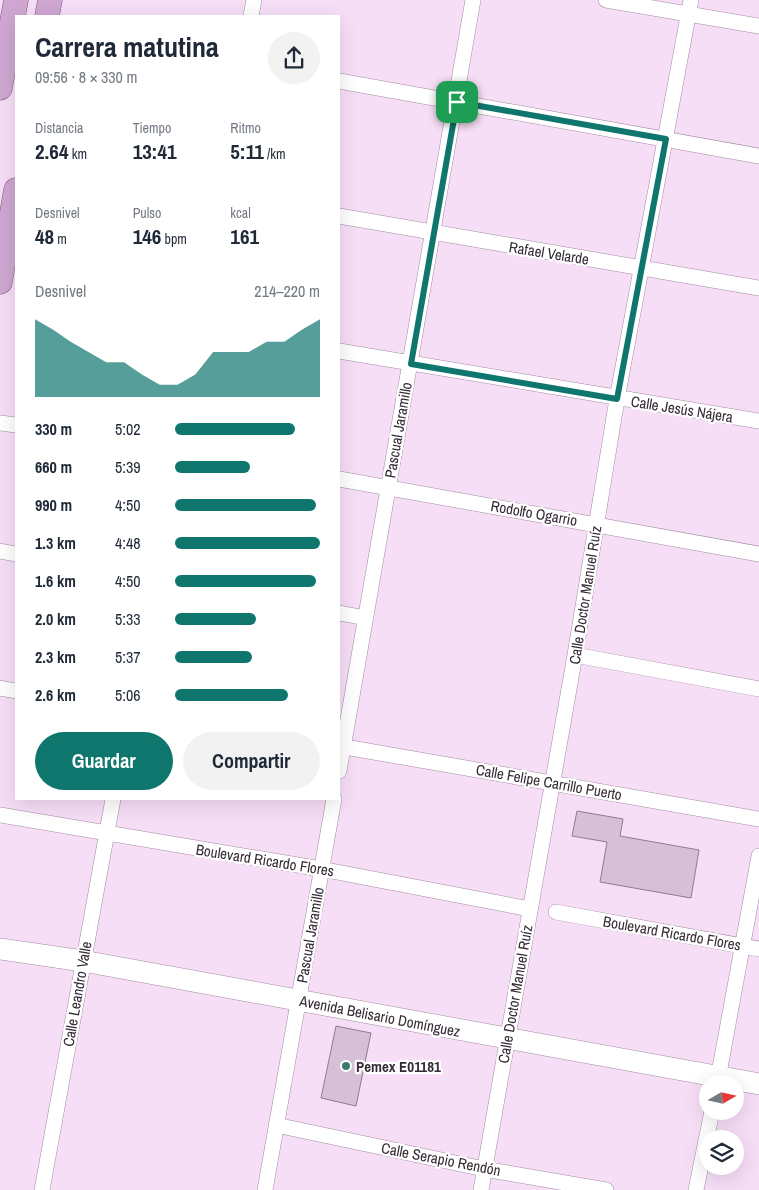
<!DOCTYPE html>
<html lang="es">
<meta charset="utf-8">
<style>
:root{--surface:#fff;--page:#f2f2f3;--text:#1f2937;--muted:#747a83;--accent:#0f766e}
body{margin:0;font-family:"Archivo Narrow",sans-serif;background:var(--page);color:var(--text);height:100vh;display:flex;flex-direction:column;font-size:19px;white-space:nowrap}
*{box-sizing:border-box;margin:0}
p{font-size:16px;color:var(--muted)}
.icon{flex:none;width:28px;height:28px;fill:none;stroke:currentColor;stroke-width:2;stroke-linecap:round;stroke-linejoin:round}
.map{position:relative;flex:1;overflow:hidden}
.side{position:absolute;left:15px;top:15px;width:325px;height:785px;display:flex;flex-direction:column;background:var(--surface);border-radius:0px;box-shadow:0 5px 20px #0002}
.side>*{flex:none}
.needle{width:32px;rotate:81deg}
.tools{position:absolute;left:699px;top:1075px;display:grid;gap:10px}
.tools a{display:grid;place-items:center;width:45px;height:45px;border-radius:50%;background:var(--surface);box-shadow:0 5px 20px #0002;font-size:25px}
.pin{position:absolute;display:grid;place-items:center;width:42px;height:42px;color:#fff;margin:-21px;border-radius:10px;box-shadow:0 2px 8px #0006}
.round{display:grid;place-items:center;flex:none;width:52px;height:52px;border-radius:26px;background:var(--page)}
.summary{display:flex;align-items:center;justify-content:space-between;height:85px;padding:0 20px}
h1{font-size:28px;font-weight:700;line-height:38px}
.metrics{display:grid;grid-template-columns:repeat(3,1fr);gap:8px;height:85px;padding:5px 20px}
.metrics div{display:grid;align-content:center}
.metrics b{font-size:21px;font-weight:700}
.metrics small{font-size:14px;font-weight:400}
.metrics p{font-size:14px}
.chart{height:140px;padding:10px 20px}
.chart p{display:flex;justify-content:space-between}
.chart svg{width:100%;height:90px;margin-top:5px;fill:var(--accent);opacity:.7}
.action{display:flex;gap:10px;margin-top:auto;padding:10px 20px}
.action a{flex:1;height:58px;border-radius:30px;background:var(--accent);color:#fff;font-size:20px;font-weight:700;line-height:58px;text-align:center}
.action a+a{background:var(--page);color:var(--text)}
ul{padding:0 20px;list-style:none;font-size:16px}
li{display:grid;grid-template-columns:80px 60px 1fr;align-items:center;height:38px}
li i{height:12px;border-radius:6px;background:var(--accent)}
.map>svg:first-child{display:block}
</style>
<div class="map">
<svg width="759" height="1190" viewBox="0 0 759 1190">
<rect width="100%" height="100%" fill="#f7def7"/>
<path fill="#d7bfd7" stroke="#927b92" d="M577,811L623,819L620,836L699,850L691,898L600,882L607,842L572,836Z
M336,1026L371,1033L356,1106L321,1098Z"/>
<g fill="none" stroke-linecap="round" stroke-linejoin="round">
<defs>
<path id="street" d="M606,0L759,26
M251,16L254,0
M339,81L759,156
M339,216L759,288
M339,351L759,421
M0,423L16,425
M339,479L759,554
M0,551L16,554
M339,613L366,618
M575,655L759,689
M0,688L16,691
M339,746L759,819
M339,771L473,0
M0,815L321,869L530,909
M556,912L759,949
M717,1084L759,856
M276,1125L484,1169L606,1190
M42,1190L113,799
M265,1190L334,799
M481,1190L575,655L617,399L691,0
M696,1190L712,1111"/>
<path id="secondary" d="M0,949L83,961L759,1084"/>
<path id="primary" d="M47,16L50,0
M0,88L16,0
M0,282L16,190"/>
</defs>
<use href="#street" stroke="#a38ca3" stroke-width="16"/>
<use href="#secondary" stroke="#a38ca3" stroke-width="22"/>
<use href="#primary" stroke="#845686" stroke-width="25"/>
<use href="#street" stroke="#fff" stroke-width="15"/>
<use href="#secondary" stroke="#fff" stroke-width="21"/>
<use href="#primary" stroke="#cfa7d1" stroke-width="24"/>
</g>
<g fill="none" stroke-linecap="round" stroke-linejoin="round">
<defs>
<path id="route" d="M457,102L666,139L617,399L411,364Z"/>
</defs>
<use href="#route" stroke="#fff" stroke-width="10"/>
<use href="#route" stroke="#0f766e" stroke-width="6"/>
</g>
<circle fill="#3a7c6c" stroke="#fff" stroke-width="2" cx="346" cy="1066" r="5"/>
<g text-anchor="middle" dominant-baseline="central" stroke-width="4.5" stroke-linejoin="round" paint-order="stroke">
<g font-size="15" fill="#342b34" stroke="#fff">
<text transform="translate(549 253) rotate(9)">Rafael Velarde</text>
<text transform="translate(682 409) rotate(9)">Calle Jesús Nájera</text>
<text transform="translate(398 430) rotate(-80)">Pascual Jaramillo</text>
<text transform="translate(534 513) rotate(10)">Rodolfo Ogarrio</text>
<text transform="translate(585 595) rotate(-81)">Calle Doctor Manuel Ruíz</text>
<text transform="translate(549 782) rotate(10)">Calle Felipe Carrillo Puerto</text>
<text transform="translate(265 860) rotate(9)">Boulevard Ricardo Flores</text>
<text transform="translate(672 933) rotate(10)">Boulevard Ricardo Flores</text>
<text transform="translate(310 935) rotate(-80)">Pascual Jaramillo</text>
<text transform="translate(77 994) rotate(-80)">Calle Leandro Valle</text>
<text transform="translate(515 994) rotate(-80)">Calle Doctor Manuel Ruíz</text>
<text transform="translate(380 1016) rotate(11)">Avenida Belisario Domínguez</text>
<text transform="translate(441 1159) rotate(11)">Calle Serapio Rendón</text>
</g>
<g font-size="15" font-weight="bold" fill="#342b34" stroke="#fff" text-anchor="start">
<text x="356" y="1066">Pemex E01181</text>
</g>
</g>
</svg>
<div class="tools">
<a><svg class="needle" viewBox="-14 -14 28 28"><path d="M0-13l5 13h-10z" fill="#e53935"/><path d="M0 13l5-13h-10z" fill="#747a83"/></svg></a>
<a><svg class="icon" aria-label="layers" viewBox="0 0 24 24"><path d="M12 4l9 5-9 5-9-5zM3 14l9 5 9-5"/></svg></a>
</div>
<div class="pin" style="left:457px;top:102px;background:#1e9e55"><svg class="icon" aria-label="arrive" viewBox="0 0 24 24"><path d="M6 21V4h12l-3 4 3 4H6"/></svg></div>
<section class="side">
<div class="summary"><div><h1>Carrera matutina</h1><p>09:56 · 8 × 330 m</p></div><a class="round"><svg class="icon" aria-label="share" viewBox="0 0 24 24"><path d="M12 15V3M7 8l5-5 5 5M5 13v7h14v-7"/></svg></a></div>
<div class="metrics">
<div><p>Distancia</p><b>2.64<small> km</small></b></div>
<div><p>Tiempo</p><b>13:41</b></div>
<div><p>Ritmo</p><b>5:11<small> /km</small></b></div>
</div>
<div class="metrics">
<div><p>Desnivel</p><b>48<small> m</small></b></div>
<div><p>Pulso</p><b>146<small> bpm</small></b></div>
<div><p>kcal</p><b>161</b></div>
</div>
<div class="chart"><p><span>Desnivel</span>214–220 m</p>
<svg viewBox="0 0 160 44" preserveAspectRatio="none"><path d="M0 44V6L10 11L20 17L30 22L40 27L50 27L60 33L70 38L80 38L90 33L100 22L110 22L120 22L130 17L140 17L150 11L160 6V44z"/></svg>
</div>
<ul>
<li><b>330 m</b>5:02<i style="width:83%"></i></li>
<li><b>660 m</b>5:39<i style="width:52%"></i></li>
<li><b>990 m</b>4:50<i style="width:97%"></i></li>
<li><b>1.3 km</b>4:48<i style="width:100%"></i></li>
<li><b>1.6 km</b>4:50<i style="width:97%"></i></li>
<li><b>2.0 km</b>5:33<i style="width:56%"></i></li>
<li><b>2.3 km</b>5:37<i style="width:53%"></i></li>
<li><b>2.6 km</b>5:06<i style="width:78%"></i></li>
</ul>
<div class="action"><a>Guardar</a><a>Compartir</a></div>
</section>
</div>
